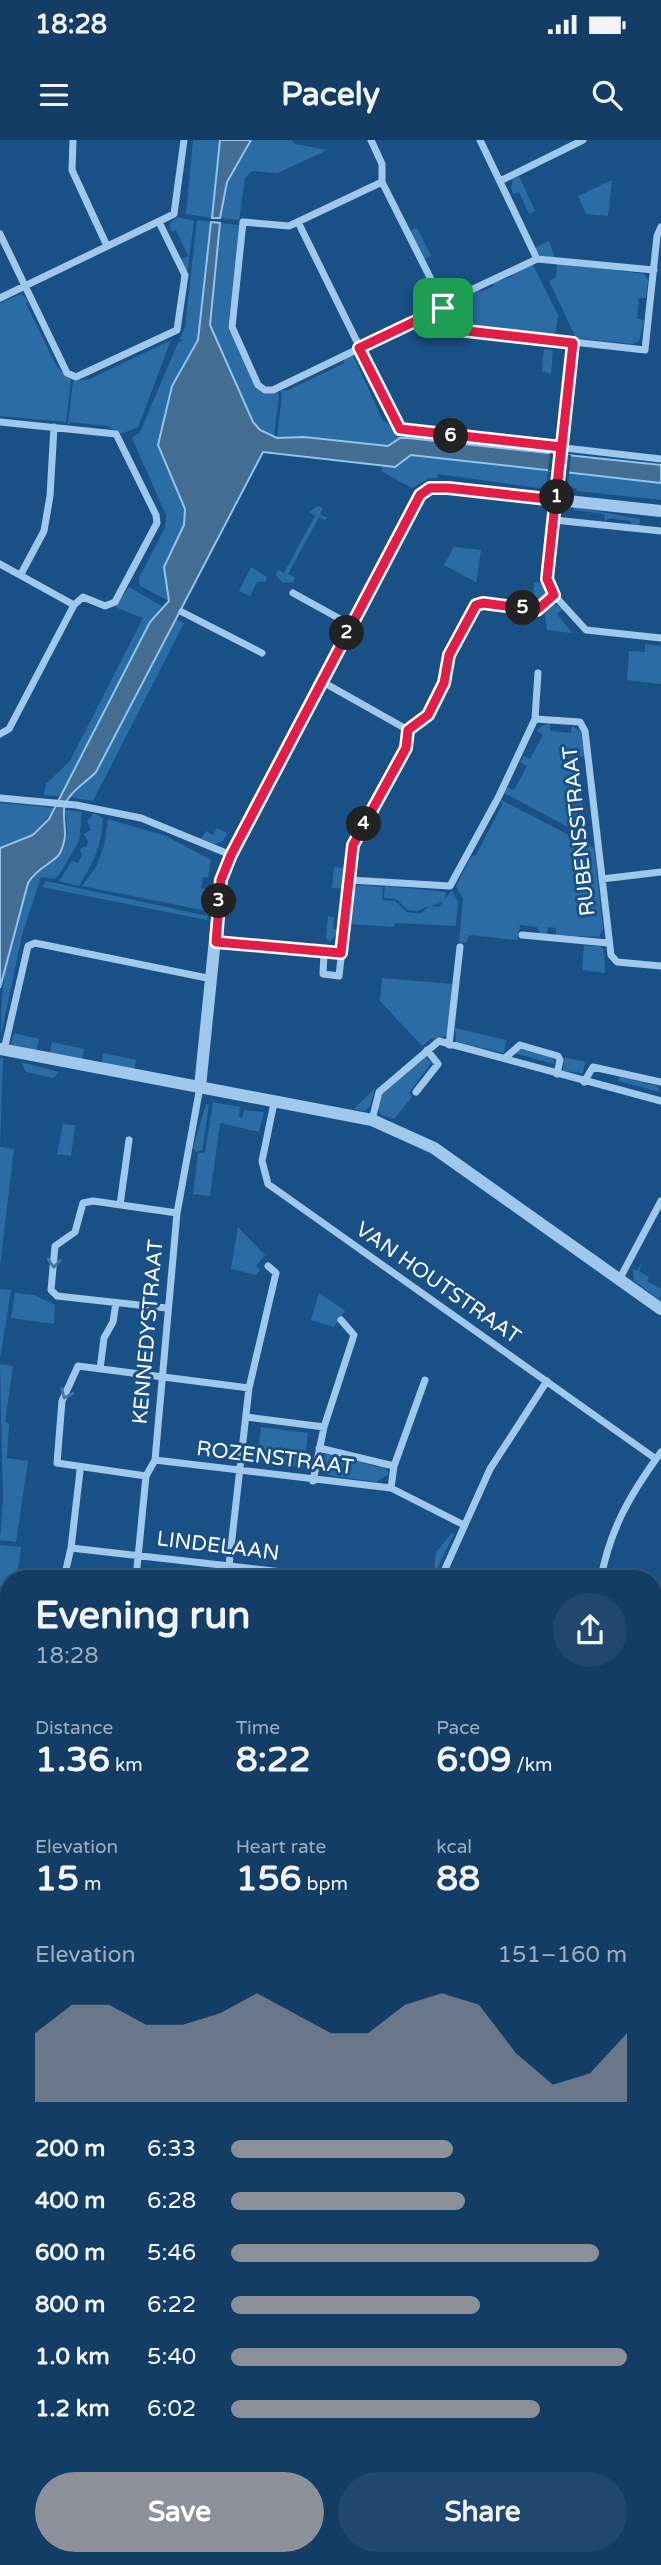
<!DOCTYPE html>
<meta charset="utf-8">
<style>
:root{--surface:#133d65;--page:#20486e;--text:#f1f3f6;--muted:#9daebf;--line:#325679;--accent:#8c9099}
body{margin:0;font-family:"Varela Round",sans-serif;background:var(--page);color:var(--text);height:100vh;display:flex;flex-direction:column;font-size:26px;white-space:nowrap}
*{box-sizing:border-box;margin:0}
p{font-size:23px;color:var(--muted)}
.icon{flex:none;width:38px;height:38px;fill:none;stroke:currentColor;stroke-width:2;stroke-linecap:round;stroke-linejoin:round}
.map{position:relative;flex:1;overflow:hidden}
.panel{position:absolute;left:0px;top:1430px;width:662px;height:996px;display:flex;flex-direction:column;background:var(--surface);border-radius:28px 28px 0 0;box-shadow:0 4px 10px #0003,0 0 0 2px var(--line)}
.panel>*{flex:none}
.pin{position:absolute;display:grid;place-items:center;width:60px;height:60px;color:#fff;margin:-30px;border-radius:14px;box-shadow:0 4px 10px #0006}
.km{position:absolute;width:35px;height:35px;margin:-18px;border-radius:50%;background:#222;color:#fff;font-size:19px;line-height:35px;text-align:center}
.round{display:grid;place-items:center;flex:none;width:74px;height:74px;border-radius:37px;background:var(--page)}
.summary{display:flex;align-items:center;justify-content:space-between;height:119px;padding:0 35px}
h1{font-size:38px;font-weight:700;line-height:52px}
.figures{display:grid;grid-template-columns:repeat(3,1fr);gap:10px;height:119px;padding:7px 35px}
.figures div{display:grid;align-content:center}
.figures b{font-size:35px;font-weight:700}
.figures small{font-size:19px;font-weight:400}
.figures p{font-size:19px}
.chart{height:196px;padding:14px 35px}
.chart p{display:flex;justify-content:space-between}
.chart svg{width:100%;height:126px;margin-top:7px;fill:var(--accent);opacity:.7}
.button{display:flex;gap:14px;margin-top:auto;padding:14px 35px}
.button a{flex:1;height:80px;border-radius:42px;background:var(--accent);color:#fff;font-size:28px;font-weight:700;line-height:80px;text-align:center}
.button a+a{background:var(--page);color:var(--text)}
ul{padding:0 35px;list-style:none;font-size:23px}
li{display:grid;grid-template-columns:112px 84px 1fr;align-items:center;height:52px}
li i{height:18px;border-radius:9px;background:var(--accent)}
.status{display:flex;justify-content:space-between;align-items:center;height:49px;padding:0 35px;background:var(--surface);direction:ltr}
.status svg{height:19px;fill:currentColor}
header{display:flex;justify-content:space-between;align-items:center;height:91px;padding:0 35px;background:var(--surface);font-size:32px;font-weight:700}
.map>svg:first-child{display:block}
</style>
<div class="status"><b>18:28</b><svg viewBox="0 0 49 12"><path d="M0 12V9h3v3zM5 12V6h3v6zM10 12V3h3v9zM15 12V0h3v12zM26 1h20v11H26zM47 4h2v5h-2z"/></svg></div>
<header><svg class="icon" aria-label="menu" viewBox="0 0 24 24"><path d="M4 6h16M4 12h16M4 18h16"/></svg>Pacely<svg class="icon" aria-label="search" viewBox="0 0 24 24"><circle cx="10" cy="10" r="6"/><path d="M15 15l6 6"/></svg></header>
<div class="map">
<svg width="661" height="2425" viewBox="0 0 661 2425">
<rect width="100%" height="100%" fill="#195187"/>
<path fill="#2c6ca5" d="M193,0H220L212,78L186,74Z
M251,0H292L295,4L327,10L278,33L252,31L245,38L239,80L220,78L227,42Z
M519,36L535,71L529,74L519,52L513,54L511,48L513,39Z
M612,40L608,76L586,74L578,56Z
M178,77L194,81L187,133L181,119L188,116L176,90L171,92L170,83Z
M197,80L211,82L198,200L172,246L168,328L185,369V385L164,427L169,461L140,446L139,438L165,388L166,375L132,298L140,292L178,203L183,200L180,199L185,187Z
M220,83L239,85L228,188L257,248L263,253L277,251L279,255L274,297L264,293L253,282L216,204L210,185Z
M417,88L431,116L424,119L410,91Z
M549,101L555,118L541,116L534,108Z
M532,123L558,175L555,196L462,186L455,182L446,165L457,159L464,177L469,175L460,157L476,150L481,152L494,146L492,142L512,137L514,132Z
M557,123L644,134L648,140L646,158H639L637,179L644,180L639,201L633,204L576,198L549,141L556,137Z
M21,154L28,160L26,164L57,227L71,240L66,282L0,276V163Z
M171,200L138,287L121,294L108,286L71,282L68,285L73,241L90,239Z
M544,209L553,210L551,234L542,231Z
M353,215L383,281C393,284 396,295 408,298H400L388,306L304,297L277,298L282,254L280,250L286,251L343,224L345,219Z
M411,315L548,331L546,349L438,334L437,338H429L412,348L381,331L383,325L395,326Z
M569,334L661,343V360L577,351L576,348L568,347Z
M318,366L323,368L320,374L327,378L325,380L319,377L288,434L295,438L293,442L283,443L276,435L278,430L284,433L315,376L309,372Z
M574,367L640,379L639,386L632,385L630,381L610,378L605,381L604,374L574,370Z
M454,407L481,410L476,442L444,425Z
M251,427L267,437L265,442H257L250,456L239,451Z
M534,442L544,443L548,451L537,465H533Z
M129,447L165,468L150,482L61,656L44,655L46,644L70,621L143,478L115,467Z
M551,462L563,469L557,474L572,493L547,490L544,468Z
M176,479L184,483L93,661L70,657L96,632Z
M645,504L661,506V544L627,540L629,511L645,512Z
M550,583V591L571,593L572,586L581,592L585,616L577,617L585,696L504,653L507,647L514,650L527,626L520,622L524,616L530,619L543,595L537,591L540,587Z
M501,660L594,708L603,788L599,797L556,795V788L548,787L547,794L539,793L538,787L520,785L517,800L469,795L466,803L459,802L463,759L456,746L471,717L476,715L502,665Z
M0,664L3,663L55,668L33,695L0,708Z
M64,670L82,672L79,701L59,735L54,739L41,737L22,795L1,896C0,847 9,789 28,744C36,725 50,728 59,716C68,703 69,684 64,670Z
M94,673L103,678C102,705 93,724 79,746L59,741L72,721L78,723L82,715L80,709L87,706L88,701L84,694L91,690L87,681Z
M108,679L166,696L211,720L208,738L203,737L201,748L207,750V771L82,746L96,727L104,706Z
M217,688L227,693L223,701L214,704L201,699L206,691L213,695Z
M334,727L347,728L345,749L332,748Z
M46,741L208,776L207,780L42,747Z
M360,745L383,747L382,760L395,761L407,772L420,774L430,766L439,767L452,750L458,762L456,786L395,783L394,787L351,784L355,747Z
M385,746L446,752L445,760C437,766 428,765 418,771L408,770L396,759L384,758Z
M328,776L334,777L333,789L340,790L330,802L326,798Z
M584,806H600L604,810L605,833L582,830Z
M382,838L452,844L448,896L431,899L422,906L380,861Z
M455,888L506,900L504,913L456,902Z
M14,893L39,899L37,910L11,904Z
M52,902L84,909L82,919L50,913Z
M519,909L553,918L554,924L514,913Z
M103,913L136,920L134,930L102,923Z
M426,917L431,923L409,953L412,957L394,979L381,975L378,968L382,953Z
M564,917L585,922L583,933L563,931Z
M0,918H3L0,1007L14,1009L0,1125Z
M21,922L59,932L53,938L26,932Z
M620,936L657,946L660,952L618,941Z
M375,948L370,966L364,971L354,969Z
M213,962L240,967L239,977L242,978L244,970L264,972L259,992L220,983L210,1056L193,1054L198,1013H205Z
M206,964L209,965L202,1010L196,1012L193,1008Z
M63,984L75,985L71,1016L57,1014Z
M238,1087L265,1115L256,1126L260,1130L256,1135L231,1129Z
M642,1122L639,1131L649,1137L647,1141L661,1149L660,1160L634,1141L633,1129L637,1131Z
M0,1149L11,1150L0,1219Z
M15,1153L34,1155L55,1165L54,1184L11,1178Z
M319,1153L345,1171L334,1187L311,1180Z
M0,1224L13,1226L5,1282L9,1284L7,1318L28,1321L16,1402L0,1400L3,1360Z
M261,1287L308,1293L304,1327L257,1321Z
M326,1313L378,1327L383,1325L389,1334L376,1342L328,1335L320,1323Z
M452,1393L454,1394L433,1437L436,1412Z
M0,1405L21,1407L17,1438H9V1508L0,1493Z
M9,1535V1891H0V1555Z
M0,1899H9V1927L0,1921Z
M9,1962V2092L0,2091V1969Z"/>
<path fill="#446d94" stroke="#93c4ef" stroke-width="2" d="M220,0H251L227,42L220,78H212Z
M211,82L220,83L210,185L253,282L260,290L277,298L304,297L388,306L400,298H408L661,325V343L411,315L395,327L263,312L96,632C87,642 65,654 64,670C63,688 69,694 60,713C56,722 38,726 28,743L0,848V708L33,695L49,679L150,482L169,461L164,427L184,385L185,369L158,305L172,246L198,200Z
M0,1493C12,1520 12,1528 0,1555Z
M0,1921L9,1927V1962L0,1969Z"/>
<path fill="#195187" d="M550,313L571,315L569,334L548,331Z"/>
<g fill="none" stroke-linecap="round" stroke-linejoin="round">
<path stroke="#a0c8ed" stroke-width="7" d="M73,0L72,30L107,106
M371,0L382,24V42L456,189L645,210L657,96L661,87
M500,41L583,0
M382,42L289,86L243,82L232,187L258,245L265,250H273L443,168
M298,82L400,289L661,319
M0,94L67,233L76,237L177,190L185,135L159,82
M537,119L654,130
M0,158L174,74L184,0
M441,164L537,119L480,0
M573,203L547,439L554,455L586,490L661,498
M0,282L116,294L156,375L157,383L115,462L105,466L83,457L74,465
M554,380L661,391
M0,424L74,465L9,589L0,594
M21,434L44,391L50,356L54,287
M293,453L351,485
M182,472L262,513
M321,541L408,590
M535,579L538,533
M0,658L76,665L141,678L231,715
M602,739L661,732
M350,740L353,705L406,608L408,590L428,575L444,543L449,515L476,465L483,463L537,470L554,455
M522,795L608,803
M216,802L341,813
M324,813L323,834L339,836L350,740L450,746L499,656L535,579L580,582L585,591L611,815L617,822L661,826
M449,905L460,807
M4,910L28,806L35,803L212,839
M505,918L520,905L558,916L560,920L557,934
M584,942L593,927L661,942
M416,952L438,924L427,910
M274,963L262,1021L268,1044L656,1319
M372,980L379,952L439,901L661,961
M120,1065L129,1000
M619,1140L661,1061
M166,1168L57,1156L51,1150L55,1106L75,1092L83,1063L93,1061L177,1073
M100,1229L104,1198L113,1182L116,1163
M246,1277L324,1287
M155,1320L391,1348L394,1326L319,1308
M394,1326L425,1240
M146,1336L57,1323L62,1261L78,1226L249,1248
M313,1341L324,1287L354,1195L341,1180
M391,1348L464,1385
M71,1408L80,1331
M229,1425L249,1248L276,1133L268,1126
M64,1438L71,1408L335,1438
M136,1438L146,1336L155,1320L177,1073L200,947
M441,1438L490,1329L547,1241
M601,1438C610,1389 631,1353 661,1312
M653,1470H661
M653,1901L661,1898
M653,2188L661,2189
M0,2210L9,2211
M653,2270L661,2257
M653,2316L661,2326
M580,2418L605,2420
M476,2425L478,2417"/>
<path stroke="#a0c8ed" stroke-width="12" d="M0,909L372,980L434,1008L661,1169
M200,947L221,740L240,696L420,355L430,348H448L661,371
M0,2382L9,2384
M130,2417L134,2425
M197,2417L237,2425
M165,2424L184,2425"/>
</g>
<defs><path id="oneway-chevron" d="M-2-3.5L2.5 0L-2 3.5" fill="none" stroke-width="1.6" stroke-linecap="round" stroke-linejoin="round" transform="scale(1.75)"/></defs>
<g stroke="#4275a6">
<use href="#oneway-chevron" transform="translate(54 1123) rotate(96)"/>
<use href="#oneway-chevron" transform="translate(66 1254) rotate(114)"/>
</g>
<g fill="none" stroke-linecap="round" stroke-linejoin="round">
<defs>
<path id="route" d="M443,168L453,187L458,190L573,203L556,360L448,348H430L420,355L231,715L221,740L216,802L341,813L353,705L406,608L408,590L428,575L444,543L449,515L476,465L483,463L537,470L554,455L547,439L561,307L400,289L359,208L443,168"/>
</defs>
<use href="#route" stroke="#fff" stroke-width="14"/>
<use href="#route" stroke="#e11d48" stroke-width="9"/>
</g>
<g text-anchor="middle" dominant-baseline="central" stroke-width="6" stroke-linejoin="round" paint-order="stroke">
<g font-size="21" fill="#fff" stroke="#195187">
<text transform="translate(579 691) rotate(-96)">RUBENSSTRAAT</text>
<text transform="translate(438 1143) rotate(35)">VAN HOUTSTRAAT</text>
<text transform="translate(148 1192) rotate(-85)">KENNEDYSTRAAT</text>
<text transform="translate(275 1318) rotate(7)">ROZENSTRAAT</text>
<text transform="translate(218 1406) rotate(7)">LINDELAAN</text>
</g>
</g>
</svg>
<div class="pin" style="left:443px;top:168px;background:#1e9e55"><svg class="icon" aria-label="arrive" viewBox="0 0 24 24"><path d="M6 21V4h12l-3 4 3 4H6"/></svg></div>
<b class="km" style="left:557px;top:357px">1</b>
<b class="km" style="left:347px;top:493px">2</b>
<b class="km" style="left:219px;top:761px">3</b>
<b class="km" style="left:364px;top:684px">4</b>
<b class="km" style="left:523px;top:468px">5</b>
<b class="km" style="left:451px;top:296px">6</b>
<section class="panel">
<div class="summary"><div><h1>Evening run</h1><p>18:28</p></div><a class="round"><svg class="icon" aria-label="share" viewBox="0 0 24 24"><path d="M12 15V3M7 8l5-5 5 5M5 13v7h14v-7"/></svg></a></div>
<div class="figures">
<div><p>Distance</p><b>1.36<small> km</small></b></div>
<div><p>Time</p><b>8:22</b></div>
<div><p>Pace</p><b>6:09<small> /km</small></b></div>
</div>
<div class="figures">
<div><p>Elevation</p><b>15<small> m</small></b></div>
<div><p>Heart rate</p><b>156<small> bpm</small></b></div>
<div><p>kcal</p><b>88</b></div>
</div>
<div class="chart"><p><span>Elevation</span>151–160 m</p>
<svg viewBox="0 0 160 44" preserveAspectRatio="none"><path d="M0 44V20L10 10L20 10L30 17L40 17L50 13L60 6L70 13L80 20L90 20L100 10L110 6L120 10L130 27L140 38L150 34L160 20V44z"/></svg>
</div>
<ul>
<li><b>200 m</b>6:33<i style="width:56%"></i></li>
<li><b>400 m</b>6:28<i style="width:59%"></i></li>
<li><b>600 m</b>5:46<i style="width:93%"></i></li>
<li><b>800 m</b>6:22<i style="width:63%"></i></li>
<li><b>1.0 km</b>5:40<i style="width:100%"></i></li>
<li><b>1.2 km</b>6:02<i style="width:78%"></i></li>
</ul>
<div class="button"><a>Save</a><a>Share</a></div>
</section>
</div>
